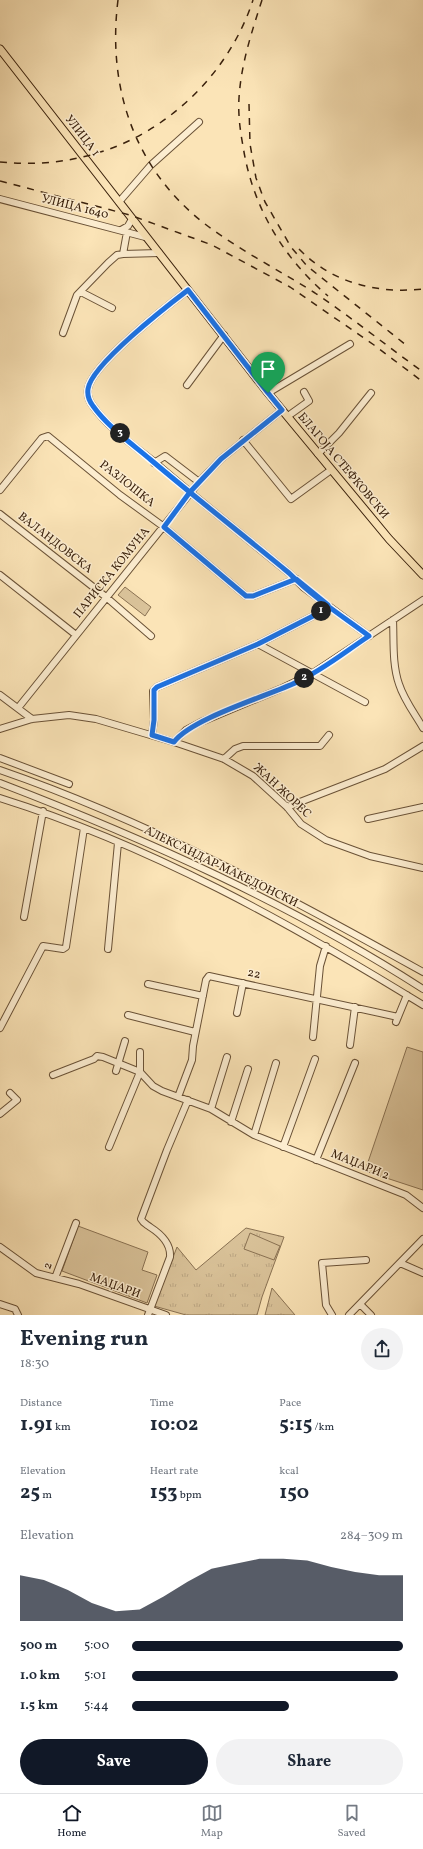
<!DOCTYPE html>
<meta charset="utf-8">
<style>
:root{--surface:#fff;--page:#f2f2f3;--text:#1f2937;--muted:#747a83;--line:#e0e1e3;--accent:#111827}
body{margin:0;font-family:Vollkorn,serif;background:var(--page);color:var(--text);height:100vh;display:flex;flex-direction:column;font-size:15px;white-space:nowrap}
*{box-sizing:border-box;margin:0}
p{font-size:13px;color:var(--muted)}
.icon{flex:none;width:22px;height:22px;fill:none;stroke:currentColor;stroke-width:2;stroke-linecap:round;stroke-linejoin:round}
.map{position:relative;height:1315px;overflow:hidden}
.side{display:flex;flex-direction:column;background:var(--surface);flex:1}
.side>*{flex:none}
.pin{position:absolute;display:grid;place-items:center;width:34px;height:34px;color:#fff;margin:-41px -17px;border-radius:50% 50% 50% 0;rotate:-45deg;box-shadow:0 0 4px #0007}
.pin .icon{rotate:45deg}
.km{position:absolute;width:20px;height:20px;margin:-10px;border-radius:50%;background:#222;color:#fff;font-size:11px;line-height:20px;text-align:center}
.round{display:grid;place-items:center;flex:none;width:42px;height:42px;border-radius:21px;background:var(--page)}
.overview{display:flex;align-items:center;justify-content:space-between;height:68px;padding:0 20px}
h1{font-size:22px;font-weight:700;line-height:30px}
.figures{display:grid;grid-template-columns:repeat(3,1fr);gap:6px;height:68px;padding:4px 20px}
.figures div{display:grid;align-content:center}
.figures b{font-size:20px;font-weight:700}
.figures small{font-size:11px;font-weight:400}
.figures p{font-size:11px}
.chart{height:112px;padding:8px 20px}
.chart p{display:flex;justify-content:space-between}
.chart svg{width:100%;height:72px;margin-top:4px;fill:var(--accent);opacity:.7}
.cta{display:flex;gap:8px;margin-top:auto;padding:8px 20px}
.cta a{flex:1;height:46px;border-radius:24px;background:var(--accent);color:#fff;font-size:16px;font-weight:700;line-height:46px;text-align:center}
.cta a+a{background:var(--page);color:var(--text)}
ul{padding:0 20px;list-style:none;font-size:13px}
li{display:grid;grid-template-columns:64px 48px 1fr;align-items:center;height:30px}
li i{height:10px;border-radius:5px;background:var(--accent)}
.menu{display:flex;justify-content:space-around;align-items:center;height:56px;border-top:1px solid var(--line);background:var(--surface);font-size:11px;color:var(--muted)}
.menu a{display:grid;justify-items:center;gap:2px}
.menu .selected{color:var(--accent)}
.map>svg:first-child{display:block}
</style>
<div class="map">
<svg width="423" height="1315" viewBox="0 0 423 1315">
<defs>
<pattern id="grass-tufts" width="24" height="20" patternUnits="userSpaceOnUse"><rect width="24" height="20" fill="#dac39a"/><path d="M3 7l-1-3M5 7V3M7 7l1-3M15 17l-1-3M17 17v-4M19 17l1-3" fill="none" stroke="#bca784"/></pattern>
</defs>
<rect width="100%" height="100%" fill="#fbe4b7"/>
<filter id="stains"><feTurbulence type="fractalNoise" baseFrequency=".005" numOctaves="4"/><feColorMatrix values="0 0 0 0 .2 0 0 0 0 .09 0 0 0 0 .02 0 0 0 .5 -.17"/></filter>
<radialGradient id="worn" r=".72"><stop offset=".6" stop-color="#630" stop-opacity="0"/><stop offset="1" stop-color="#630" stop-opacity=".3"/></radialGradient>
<path fill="url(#grass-tufts)" stroke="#8a7253" d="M246,1228L284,1237L262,1297L257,1315H186L154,1306L177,1247L196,1270Z
M272,1288L295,1315H265Z"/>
<path fill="#dac39a" stroke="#8a7253" d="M125,587L151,607L145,616L118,595Z
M407,1047L423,1052V1190L365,1171Z
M78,1226L148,1252L142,1270L157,1275L147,1303L62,1271Z
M250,1233L280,1246L274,1260L244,1249Z"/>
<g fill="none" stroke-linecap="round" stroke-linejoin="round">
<defs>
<path id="minor" d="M0,199L145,237
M119,202L151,165L199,122
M121,230L128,226L132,219
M123,254L127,232
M188,290C167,306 91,365 88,389C87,396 89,401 93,406C108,428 137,448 158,465C201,502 245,537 289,573L303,587L369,636
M81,292L112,308
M63,333L77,295L108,263L117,255L123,254L159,253
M187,385L224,335
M268,393L350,344
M288,416L309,401L304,392
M243,440L291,499L331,470
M318,454L339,433L371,393
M154,463L165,456L199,482
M0,490L42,438L48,436L120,495L164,527L246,596H253L296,579
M0,514L106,597L151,636
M0,575L76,635
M393,620C394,640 392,664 399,684C404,700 415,714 423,728
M258,644L365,702
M0,695L32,719
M18,708L199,482L221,459L282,410
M0,729L32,719L69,715L96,719L174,742L224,759L253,776L287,807L301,824L326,840L370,856L423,868
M152,735L154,720L153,691L157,687L258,644L319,613L327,605
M174,742L186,730L201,722L280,689L313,673L423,600
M0,758L69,784
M224,759L235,749L243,746H320L329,735
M0,770C148,821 287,896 423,972
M0,783C146,839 291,904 423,989
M0,798C150,845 290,923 423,1005
M287,807L385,769L423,746
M368,819L423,807
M24,917L43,811
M108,949L118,843
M148,984L203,996
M237,1013L243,983
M128,1015L195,1032
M398,1017L407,995
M0,1028L43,946L63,949L66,947L84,828
M313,1037L320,966L326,946
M350,1045L355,1007
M116,1071L125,1041
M53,1075L94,1059L97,1056L103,1057L140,1072L153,1086L162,1091L211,1109L254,1135L406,1195L423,1208
M178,1097L192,1060L193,1046L206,980L209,976L398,1017L396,1022
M211,1109L227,1057
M0,1114L17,1100L10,1093
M231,1122L248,1069
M254,1135L276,1063
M109,1147L140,1072V1052
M283,1147L315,1059
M316,1160L355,1063
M0,1247L36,1273L79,1284L166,1315
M400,1263L423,1273
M55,1278L76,1223
M0,1304L15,1309L18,1315
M360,1304L371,1315
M148,1315L170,1257C171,1244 161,1234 150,1227C146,1224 143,1223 141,1219L167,1150L188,1100
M332,1315L326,1305L322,1263L366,1260
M349,1315L423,1239"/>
<path id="major" d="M0,49L268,393L389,539L423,575"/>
</defs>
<use href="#minor" stroke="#6a5237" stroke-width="8"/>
<use href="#major" stroke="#3a210c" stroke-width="9"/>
<use href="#minor" stroke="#fcedd0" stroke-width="6"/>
<use href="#major" stroke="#fbe4b7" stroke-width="7"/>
<path stroke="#3a210c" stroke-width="1.5" stroke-dasharray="7 7" stroke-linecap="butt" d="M118,0C107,87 134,169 205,224C239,250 279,270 315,293C352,318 387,346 423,372
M262,0C252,31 241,64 239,98C238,114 240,130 243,146C252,205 282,257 328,296
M249,104L250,144L256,178L265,202L291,247L307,266L406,345
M0,162C24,164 49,164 73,159C156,144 227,80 253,0
M0,181L130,215L212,245L290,287L374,345L423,382
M299,249C332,283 377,294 423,289"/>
</g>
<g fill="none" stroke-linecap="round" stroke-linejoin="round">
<defs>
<path id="route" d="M268,393L282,410L221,459L190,492L164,527L246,596H253L296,579L328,605L319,613L258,644L157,687L154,690V720L152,735L174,742C192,718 268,696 297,682C323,670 346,651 369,636C342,616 313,597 289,573C243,535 196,498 151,460C131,443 108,427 93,406C89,401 87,396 88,389C91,365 167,306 188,290L268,393"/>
</defs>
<use href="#route" stroke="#fff" stroke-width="8"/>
<use href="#route" stroke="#1a73e8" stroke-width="5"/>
</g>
<g text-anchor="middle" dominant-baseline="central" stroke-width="3" stroke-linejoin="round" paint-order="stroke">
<g font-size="12" fill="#3a210c" stroke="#fcedd0">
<text transform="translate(82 136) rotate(52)">УЛИЦА 1</text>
<text transform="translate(75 207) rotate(14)">УЛИЦА 1640</text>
<text transform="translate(343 466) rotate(50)">БЛАГОЈА СТЕФКОВСКИ</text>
<text transform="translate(127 484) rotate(38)">РАЗЛОШКА</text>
<text transform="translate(55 543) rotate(38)">ВАЛАНДОВСКА</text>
<text transform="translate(112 573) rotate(-51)">ПАРИСКА КОМУНА</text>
<text transform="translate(282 791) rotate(43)">ЖАН ЖОРЕС</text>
<text transform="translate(221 867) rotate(26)">АЛЕКСАНДАР МАКЕДОНСКИ</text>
<text transform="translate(254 974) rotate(12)">22</text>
<text transform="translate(360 1165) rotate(22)">МАЏАРИ 2</text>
<text transform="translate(48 1266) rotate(-69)">2</text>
<text transform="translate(115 1286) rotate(20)">МАЏАРИ</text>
</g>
</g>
<rect width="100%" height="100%" filter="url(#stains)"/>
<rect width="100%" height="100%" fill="url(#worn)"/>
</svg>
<div class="pin" style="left:268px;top:393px;background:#1e9e55"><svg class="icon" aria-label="arrive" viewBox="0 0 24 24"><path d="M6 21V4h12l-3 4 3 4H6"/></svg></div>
<b class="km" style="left:321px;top:611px">1</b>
<b class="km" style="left:304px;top:678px">2</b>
<b class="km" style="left:120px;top:433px">3</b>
</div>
<section class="side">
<div class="overview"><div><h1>Evening run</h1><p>18:30</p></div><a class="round"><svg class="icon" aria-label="share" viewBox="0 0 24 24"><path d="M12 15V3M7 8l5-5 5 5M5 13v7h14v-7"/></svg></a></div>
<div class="figures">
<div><p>Distance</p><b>1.91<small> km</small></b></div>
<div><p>Time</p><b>10:02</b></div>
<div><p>Pace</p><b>5:15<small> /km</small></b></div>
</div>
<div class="figures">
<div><p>Elevation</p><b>25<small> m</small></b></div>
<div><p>Heart rate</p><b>153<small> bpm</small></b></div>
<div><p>kcal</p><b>150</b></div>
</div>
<div class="chart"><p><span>Elevation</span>284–309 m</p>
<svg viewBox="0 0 160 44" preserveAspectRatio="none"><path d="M0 44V16L10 19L20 25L30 33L40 38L50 37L60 29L70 20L80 12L90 9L100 6L110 6L120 7L130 11L140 14L150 16L160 16V44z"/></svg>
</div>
<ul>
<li><b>500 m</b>5:00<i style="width:100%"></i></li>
<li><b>1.0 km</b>5:01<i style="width:98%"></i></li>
<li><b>1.5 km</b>5:44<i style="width:58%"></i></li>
</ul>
<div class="cta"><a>Save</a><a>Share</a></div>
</section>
<nav class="menu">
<a class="selected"><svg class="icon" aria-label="home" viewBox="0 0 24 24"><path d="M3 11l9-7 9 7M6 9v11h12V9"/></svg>Home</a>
<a><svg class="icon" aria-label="map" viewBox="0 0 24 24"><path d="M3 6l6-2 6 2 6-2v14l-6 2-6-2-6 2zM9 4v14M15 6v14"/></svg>Map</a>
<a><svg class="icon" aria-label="saved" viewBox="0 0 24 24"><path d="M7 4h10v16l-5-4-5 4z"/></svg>Saved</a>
</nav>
